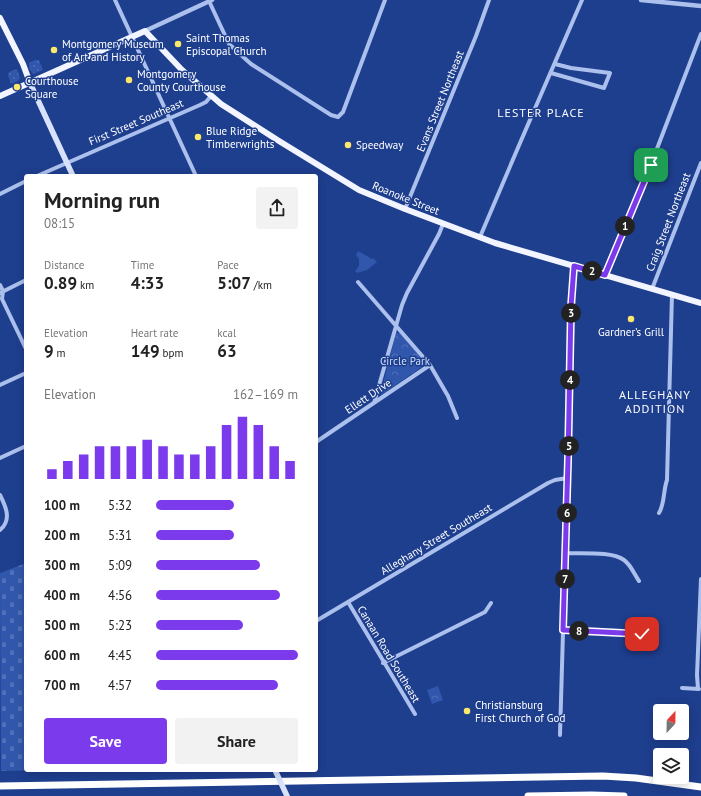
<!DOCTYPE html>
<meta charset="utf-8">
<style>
:root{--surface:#fff;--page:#f2f2f2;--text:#222;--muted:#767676;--accent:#7c3aed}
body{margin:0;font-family:"PT Sans",sans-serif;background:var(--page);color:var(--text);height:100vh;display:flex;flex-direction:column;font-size:15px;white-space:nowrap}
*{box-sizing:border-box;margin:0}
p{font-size:13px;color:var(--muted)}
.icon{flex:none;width:22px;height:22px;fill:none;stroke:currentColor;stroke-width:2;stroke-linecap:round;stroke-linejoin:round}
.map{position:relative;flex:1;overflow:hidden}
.panel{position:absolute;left:24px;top:174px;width:294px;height:598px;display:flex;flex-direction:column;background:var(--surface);border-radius:4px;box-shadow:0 2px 10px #0003}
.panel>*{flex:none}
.needle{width:26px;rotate:22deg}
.fabs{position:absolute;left:653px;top:704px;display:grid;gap:8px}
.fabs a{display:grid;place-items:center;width:36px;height:36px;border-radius:4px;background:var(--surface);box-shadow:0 2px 10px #0003;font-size:20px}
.pin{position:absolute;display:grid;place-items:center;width:34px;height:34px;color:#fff;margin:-17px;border-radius:8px;box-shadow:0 2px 6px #0006}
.km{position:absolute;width:20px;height:20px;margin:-10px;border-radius:50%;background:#222;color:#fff;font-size:11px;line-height:20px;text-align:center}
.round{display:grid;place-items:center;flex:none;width:42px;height:42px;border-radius:4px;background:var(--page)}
.overview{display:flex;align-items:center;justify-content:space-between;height:68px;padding:0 20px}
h1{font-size:22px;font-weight:700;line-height:30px}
.metrics{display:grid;grid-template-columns:repeat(3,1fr);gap:6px;height:68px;padding:4px 20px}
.metrics div{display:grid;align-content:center}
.metrics b{font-size:17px;font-weight:700}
.metrics small{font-size:11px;font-weight:400}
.metrics p{font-size:11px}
.chart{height:112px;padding:8px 20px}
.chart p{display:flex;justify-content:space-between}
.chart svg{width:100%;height:72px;margin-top:4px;stroke:var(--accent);stroke-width:6}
.button{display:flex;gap:8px;margin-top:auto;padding:8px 20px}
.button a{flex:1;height:46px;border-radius:4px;background:var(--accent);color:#fff;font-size:16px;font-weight:700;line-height:46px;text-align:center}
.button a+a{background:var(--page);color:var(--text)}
ul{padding:0 20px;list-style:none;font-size:13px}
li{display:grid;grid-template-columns:64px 48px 1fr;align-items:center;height:30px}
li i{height:10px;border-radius:5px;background:var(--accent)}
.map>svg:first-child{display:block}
</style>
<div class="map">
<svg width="701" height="796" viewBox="0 0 701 796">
<defs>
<pattern id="grass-dots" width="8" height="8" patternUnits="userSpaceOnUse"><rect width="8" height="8" fill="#3157ac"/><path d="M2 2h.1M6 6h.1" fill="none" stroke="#5070b8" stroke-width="1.8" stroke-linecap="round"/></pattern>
<pattern id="cemetery-stones" width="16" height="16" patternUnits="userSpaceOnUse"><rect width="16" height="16" fill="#3157ac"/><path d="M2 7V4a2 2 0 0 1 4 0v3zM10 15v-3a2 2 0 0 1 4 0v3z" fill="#5070b8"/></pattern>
<pattern id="park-crowns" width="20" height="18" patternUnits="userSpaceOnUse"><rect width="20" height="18" fill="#3157ac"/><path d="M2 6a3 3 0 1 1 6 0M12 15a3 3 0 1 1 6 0" fill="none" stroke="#5070b8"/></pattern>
</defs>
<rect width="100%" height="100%" fill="#1e3e8e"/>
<path fill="url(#grass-dots)" d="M35,60H39L43,70L33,74L29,68V63Z
M17,69L20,78L18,81L11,84L8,75L9,72Z"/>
<path fill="url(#cemetery-stones)" d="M26,563V770H42L1,771L0,573Z"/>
<path fill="url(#park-crowns)" d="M396,333H400L426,361V364L381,395V392Z
M438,686L443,700L432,704L427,690Z"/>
<path fill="#3157ac" d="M358,251L372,259L373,258L377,262L367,270L357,273L355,271L359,266V259L356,255Z"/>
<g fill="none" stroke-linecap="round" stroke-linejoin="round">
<path stroke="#acc0ed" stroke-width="4" d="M115,0L196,176
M209,1L229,44L251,64L331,115L338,117L343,112L385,0
M551,73L604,88L610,73L571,68L555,64
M37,176L200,105L206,102L211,96
M0,194L26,181
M405,209L476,36L489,0
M480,237L520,143L582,0
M605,275L645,180L701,34
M358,282L430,365L448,396L457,418
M0,285L3,291L2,299L26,349
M652,289L701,163
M0,293L26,280
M0,385L26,373
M374,403L402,305L407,293L439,234L443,224
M316,442L430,365
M0,458L26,446
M0,495C6,507 12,520 0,530
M659,513C665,503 663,491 667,480L672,294
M566,553C582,554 611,551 624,560C631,565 634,574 639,581
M348,602L415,714
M316,621L548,483L555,480L567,478
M563,630L642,634
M383,663L485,612L491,603
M682,688L699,689
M698,689L697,675L701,579
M560,735L568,460L571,307L574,266"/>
<path stroke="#acc0ed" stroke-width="4.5" d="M641,0L701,6
M145,31L212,0"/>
<path stroke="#d8e2fa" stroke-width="5.5" d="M30,83L73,176"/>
<path stroke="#f2f5ff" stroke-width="6" d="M0,18L23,64L30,83
M0,96L145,31L182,70L221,104L279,141L359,190L405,209L495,243L701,303"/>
<path stroke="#fff" stroke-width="7" d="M0,786L603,776L636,778L701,787
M528,796L592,795L624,796"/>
<path stroke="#d8e2fa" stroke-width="5.5" d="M275,770L287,796"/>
</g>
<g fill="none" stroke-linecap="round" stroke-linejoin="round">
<defs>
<path id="route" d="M642,634L563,630L568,460L571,307L574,266L605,275L651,165"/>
</defs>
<use href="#route" stroke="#fff" stroke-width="8"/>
<use href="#route" stroke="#7c3aed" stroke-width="5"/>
</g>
<g fill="#fce86b" stroke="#1e3e8e" stroke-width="1.5">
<circle cx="178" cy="44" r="4"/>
<circle cx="54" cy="50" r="4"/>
<circle cx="129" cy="80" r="4"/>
<circle cx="17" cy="87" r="4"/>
<circle cx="198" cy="137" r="4"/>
<circle cx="348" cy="145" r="4"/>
<circle cx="631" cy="319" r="4"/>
<circle cx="467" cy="711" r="4"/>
</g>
<g text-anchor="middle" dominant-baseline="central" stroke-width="3" stroke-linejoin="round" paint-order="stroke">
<g font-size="11" fill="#fff" stroke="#1e3e8e" text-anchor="start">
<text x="186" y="38">Saint Thomas<tspan x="186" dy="13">Episcopal Church</tspan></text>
<text x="62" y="44">Montgomery Museum<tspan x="62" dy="13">of Art and History</tspan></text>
<text x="137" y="74">Montgomery<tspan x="137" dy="13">County Courthouse</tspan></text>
<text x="25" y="81">Courthouse<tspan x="25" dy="13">Square</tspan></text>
<text x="206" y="131">Blue Ridge<tspan x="206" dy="13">Timberwrights</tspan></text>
<text x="356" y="145">Speedway</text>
<text x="631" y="332" text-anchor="middle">Gardner’s Grill</text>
<text x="475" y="705">Christiansburg<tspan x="475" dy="13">First Church of God</tspan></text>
</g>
<g font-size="11" fill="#fff" stroke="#1e3e8e">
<text transform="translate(440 101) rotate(-68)">Evans Street Northeast</text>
<text transform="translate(136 122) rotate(-23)">First Street Southeast</text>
<text transform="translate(406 198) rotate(22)">Roanoke Street</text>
<text transform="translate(668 222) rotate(-69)">Craig Street Northeast</text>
<text transform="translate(368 396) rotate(-34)">Ellett Drive</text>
<text transform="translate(436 539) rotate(-31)">Alleghany Street Southeast</text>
<text transform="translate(389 654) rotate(59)">Canaan Road Southeast</text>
</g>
<g font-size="11" fill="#d1def9" stroke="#1e3e8e">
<text x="405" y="361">Circle Park</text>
</g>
<g font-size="12" letter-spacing="1" fill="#fff" stroke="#1e3e8e">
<text x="541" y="112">LESTER PLACE</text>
<text x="655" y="394">ALLEGHANY<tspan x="655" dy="14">ADDITION</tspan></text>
</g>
</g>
</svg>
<div class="fabs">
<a><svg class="needle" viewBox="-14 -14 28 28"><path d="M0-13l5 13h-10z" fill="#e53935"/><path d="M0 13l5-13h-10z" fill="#767676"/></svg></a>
<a><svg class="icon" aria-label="layers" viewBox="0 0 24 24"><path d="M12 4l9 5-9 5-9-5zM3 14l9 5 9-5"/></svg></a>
</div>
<div class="pin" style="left:651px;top:165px;background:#1e9e55"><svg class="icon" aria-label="arrive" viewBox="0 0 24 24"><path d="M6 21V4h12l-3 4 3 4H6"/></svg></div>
<div class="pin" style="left:642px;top:634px;background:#d93025"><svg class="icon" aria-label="check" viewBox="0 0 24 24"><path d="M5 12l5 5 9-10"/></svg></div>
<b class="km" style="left:625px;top:226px">1</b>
<b class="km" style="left:592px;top:271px">2</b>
<b class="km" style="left:571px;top:313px">3</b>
<b class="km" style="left:570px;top:380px">4</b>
<b class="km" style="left:569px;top:446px">5</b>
<b class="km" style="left:567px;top:513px">6</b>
<b class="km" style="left:565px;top:579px">7</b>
<b class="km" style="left:579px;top:631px">8</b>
<section class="panel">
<div class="overview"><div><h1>Morning run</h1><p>08:15</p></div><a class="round"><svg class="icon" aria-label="share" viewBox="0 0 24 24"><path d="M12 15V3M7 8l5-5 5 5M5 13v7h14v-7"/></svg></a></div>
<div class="metrics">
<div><p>Distance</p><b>0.89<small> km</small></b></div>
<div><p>Time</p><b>4:33</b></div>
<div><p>Pace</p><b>5:07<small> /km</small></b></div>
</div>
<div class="metrics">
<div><p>Elevation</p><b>9<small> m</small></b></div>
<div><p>Heart rate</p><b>149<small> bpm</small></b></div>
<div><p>kcal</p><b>63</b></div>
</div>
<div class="chart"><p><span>Elevation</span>162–169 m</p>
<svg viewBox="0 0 160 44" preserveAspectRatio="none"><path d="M5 44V38M15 44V33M25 44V29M35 44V24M45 44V24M55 44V24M65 44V20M75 44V24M85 44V29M95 44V29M105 44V24M115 44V11M125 44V6M135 44V11M145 44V24M155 44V33"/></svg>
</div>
<ul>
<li><b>100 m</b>5:32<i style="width:55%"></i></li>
<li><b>200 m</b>5:31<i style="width:55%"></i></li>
<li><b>300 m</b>5:09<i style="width:73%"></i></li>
<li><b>400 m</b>4:56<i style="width:87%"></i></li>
<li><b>500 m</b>5:23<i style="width:61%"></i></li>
<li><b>600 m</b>4:45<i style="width:100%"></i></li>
<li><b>700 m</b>4:57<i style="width:86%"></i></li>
</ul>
<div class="button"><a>Save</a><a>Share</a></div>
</section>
</div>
